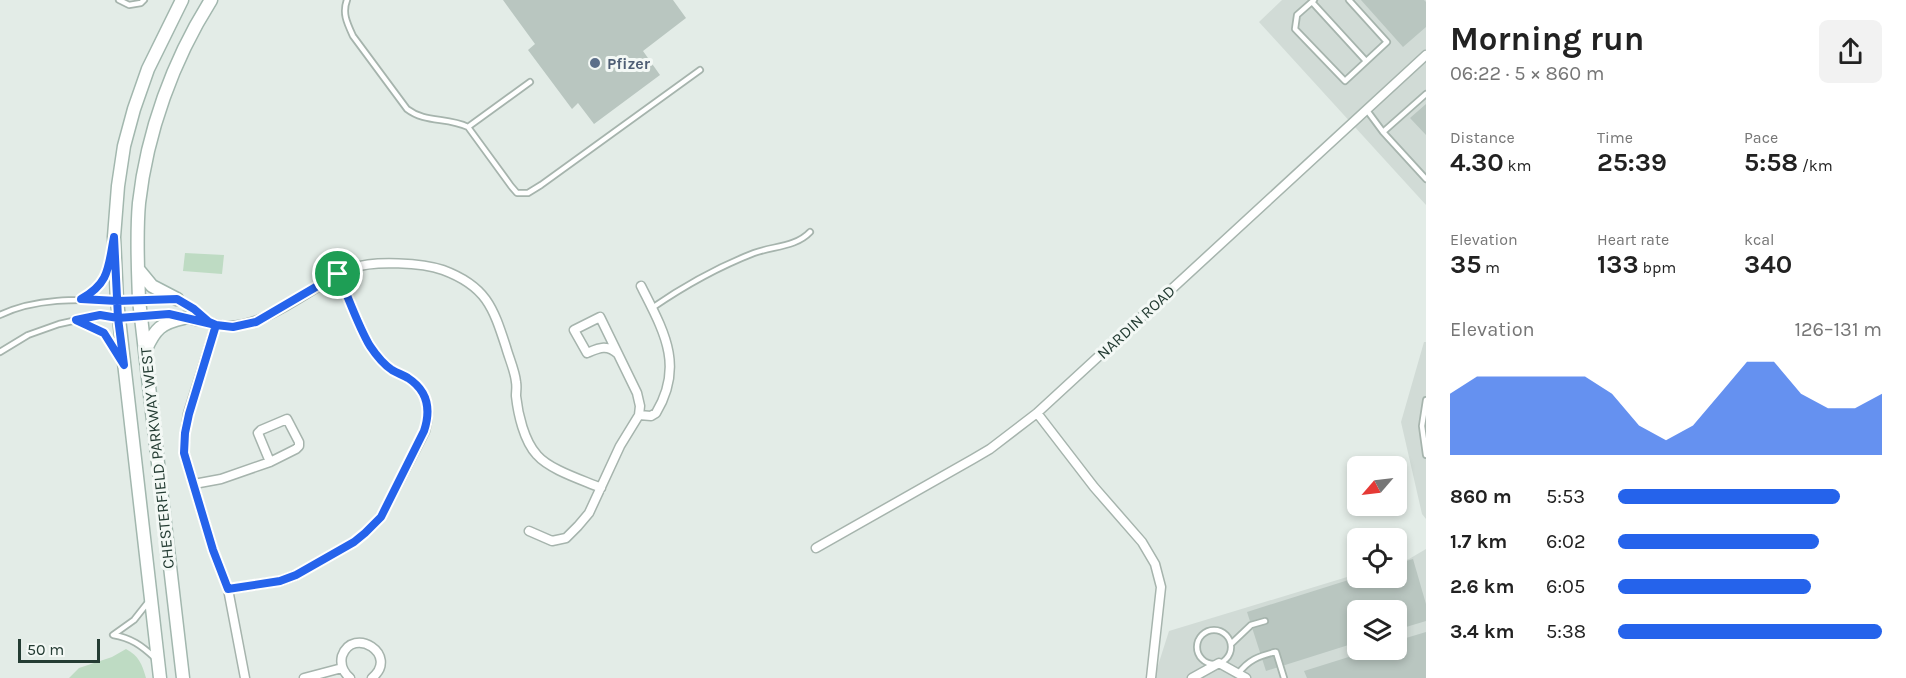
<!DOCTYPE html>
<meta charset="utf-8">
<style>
:root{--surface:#fff;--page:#f2f2f2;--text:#222;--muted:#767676;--accent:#2563eb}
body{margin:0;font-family:Karla,sans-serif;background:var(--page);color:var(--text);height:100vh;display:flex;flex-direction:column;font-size:22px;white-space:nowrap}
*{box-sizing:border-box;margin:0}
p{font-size:20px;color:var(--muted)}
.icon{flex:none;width:33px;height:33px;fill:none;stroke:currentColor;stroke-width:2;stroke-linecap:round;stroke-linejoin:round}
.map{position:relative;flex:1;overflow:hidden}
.side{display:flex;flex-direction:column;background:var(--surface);width:480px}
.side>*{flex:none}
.needle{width:39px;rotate:242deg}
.fabs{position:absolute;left:1347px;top:456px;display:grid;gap:12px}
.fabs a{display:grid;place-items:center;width:60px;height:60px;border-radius:9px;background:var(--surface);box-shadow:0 3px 9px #0003;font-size:30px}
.scale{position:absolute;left:18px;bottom:15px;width:82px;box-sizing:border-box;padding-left:6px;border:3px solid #243c33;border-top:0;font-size:16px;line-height:21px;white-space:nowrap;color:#243c33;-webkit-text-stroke:4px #f3f8f5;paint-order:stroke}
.pin{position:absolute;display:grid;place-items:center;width:51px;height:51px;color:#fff;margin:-26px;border:3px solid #fff;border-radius:50%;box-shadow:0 2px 6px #0007}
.round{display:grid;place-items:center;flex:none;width:63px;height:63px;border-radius:9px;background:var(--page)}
.overview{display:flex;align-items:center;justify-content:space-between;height:102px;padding:0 24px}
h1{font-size:33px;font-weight:700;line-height:45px}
.stats{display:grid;grid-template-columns:repeat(3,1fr);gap:9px;height:102px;padding:6px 24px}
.stats div{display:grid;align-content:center}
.stats b{font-size:26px;font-weight:700}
.stats small{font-size:16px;font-weight:400}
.stats p{font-size:16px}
.chart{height:168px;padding:12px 24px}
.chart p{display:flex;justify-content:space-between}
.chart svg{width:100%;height:108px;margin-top:6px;fill:var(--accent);opacity:.7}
ul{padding:0 24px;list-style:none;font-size:20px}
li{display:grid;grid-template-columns:96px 72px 1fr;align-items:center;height:45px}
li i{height:15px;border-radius:8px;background:var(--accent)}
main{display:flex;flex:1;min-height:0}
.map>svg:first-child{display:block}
</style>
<main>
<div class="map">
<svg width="1426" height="678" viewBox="0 0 1426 678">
<rect width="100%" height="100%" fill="#e3ece7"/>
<path fill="#d1dbd6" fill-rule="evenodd" d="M1282,0H1426V205L1259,22Z
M1424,342H1426V519L1422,514L1401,422Z
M1426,549V678H1154L1169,631L1357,574L1358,578H1396L1397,563L1409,559ZM1358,610H1396V650H1358Z"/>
<path fill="#bedbc3" d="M185,253L224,255L222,274L183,271Z
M126,649C139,656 142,664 146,678H69L79,668L112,657Z"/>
<path fill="#b9c6c0" d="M503,0H673L686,18L643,51L660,75L594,124L578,103L572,109L528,50L535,44Z
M1361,0H1424L1426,2V27L1403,47Z
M1426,104V135L1410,118Z
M1413,559L1426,604V621L1396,630V610H1358V642L1266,671L1247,612L1358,577L1396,578V564Z
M1426,632V678H1307L1304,671L1371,650H1396V641Z"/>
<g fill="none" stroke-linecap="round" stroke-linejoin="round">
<defs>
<path id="lane" d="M119,0L129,5L141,3L144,0
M347,0C342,13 347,23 353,36L407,109C425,123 447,117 468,127L530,82
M1314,0L1297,15L1295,29L1345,81L1387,42L1349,0
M1312,2L1366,61
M1366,109L1383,132L1426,179
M468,127L511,186L517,193H528L541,185L700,70
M1383,132L1426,94
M81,299C101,288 105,280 110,257
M652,308C684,286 718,267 754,253C773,246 796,247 810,232
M0,315C35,298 78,299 117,301
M77,319L104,333L120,358
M0,352L28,335L59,324L100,315L118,318
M1426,400L1422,426L1426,455
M149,601L134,620L113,635C131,638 141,645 155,658
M1197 647a17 17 0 1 1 34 0a17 17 0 1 1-34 0Z
M1231,644L1251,625L1265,621
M1276,652L1284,678
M1238,674C1248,660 1259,656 1275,652"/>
<path id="street" d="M117,301L177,299L194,309L209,322L196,321L169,314L119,318
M209,322C255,341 311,284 353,268C374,260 423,263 443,270C486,286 493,307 506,347C509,358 515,371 516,382C517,387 516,391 516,396C518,414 524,441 537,455C550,470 583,480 601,488
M216,325L188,414L185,433L184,453L213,550L228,589L245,678
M1037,413L1094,487L1142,542L1155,564L1161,587L1151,678
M639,415L651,416L656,413C685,365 663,330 641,286
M194,484L221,479L270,462L296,449L299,446V442L287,419L261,430L258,433L270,462
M529,531L552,541L566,538L578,526L589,513L620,446L639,415L640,406L637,393L600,317L574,330L587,353C599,348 607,344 618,354
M816,548L973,459L990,449L1037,413L1426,55
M228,589L280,581L296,575L354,542L365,533L381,517L425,431C431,410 428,391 408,378C403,375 397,373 392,370C383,364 376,355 370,346C358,326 348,296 338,274
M304,678L342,668
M350,678C343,672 340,665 342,656C353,625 400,655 372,678
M1192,678L1219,663L1246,678"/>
<path id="secondary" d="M138,269L152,286L177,299
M146,349C155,329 161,323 184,318
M160,678L117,301L114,237L118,186L124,146L134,109L148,69L182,0
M183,678L139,300C138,268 136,236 139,203C147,132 173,60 211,0"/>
</defs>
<use href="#lane" stroke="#a6b4ad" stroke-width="8"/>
<use href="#street" stroke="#a6b4ad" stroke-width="11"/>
<use href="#secondary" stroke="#a2b7ae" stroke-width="15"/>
<use href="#lane" stroke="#fff" stroke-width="4.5"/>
<use href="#street" stroke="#fff" stroke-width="8"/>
<use href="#secondary" stroke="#fff" stroke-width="12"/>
</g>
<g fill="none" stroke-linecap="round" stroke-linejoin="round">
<defs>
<path id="route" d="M338,274L256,322L233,327L216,325L209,322L194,309L177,299L117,301L81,299C110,283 108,267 114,237L118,318L100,315L76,320L104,333L124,365L118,318L169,314L216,325L189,414L185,433L184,453L213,550L228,589L280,581L296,575L354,542L365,533L381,517L424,431C431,410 428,391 408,378C403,375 397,373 392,370C383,364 376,355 370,346C358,326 348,296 338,274"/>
</defs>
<use href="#route" stroke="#fff" stroke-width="12"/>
<use href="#route" stroke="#2563eb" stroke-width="8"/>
</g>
<circle fill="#5c6f8a" stroke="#f3f8f5" stroke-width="2" cx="595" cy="63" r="6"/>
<g text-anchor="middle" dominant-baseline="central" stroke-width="6" stroke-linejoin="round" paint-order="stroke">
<g font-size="16" font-weight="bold" fill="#4e5e75" stroke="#f3f8f5" text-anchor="start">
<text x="607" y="63">Pfizer</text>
</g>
<g font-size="16" fill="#243c33" stroke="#f3f8f5">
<text transform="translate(1136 322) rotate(-43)">NARDIN ROAD</text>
<text transform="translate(157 458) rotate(-96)">CHESTERFIELD PARKWAY WEST</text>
</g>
</g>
</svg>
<div class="fabs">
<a><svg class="needle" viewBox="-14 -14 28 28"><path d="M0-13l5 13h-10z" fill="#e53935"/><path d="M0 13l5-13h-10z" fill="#767676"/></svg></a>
<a><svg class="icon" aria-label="locate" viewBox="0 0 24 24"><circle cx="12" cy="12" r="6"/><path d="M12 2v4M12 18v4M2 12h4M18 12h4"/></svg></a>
<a><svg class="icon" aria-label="layers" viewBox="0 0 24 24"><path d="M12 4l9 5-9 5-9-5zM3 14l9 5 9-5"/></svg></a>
</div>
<div class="scale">50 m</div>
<div class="pin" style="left:338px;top:274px;background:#1e9e55"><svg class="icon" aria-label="arrive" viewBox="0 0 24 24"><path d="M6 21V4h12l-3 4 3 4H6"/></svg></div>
</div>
<section class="side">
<div class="overview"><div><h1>Morning run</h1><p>06:22 · 5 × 860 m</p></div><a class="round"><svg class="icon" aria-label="share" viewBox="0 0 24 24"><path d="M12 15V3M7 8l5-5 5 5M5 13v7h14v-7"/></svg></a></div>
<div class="stats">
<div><p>Distance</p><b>4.30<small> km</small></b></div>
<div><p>Time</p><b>25:39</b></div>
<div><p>Pace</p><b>5:58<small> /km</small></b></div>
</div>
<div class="stats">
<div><p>Elevation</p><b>35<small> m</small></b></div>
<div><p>Heart rate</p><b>133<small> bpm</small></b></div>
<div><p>kcal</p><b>340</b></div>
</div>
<div class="chart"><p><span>Elevation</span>126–131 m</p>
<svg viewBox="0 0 160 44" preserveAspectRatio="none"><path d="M0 44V19L10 12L20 12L30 12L40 12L50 12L60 19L70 32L80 38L90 32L100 19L110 6L120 6L130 19L140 25L150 25L160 19V44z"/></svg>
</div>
<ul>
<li><b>860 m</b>5:53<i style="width:84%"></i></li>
<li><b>1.7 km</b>6:02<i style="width:76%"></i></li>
<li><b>2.6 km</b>6:05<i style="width:73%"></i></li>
<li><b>3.4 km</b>5:38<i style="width:100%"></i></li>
</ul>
</section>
</main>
